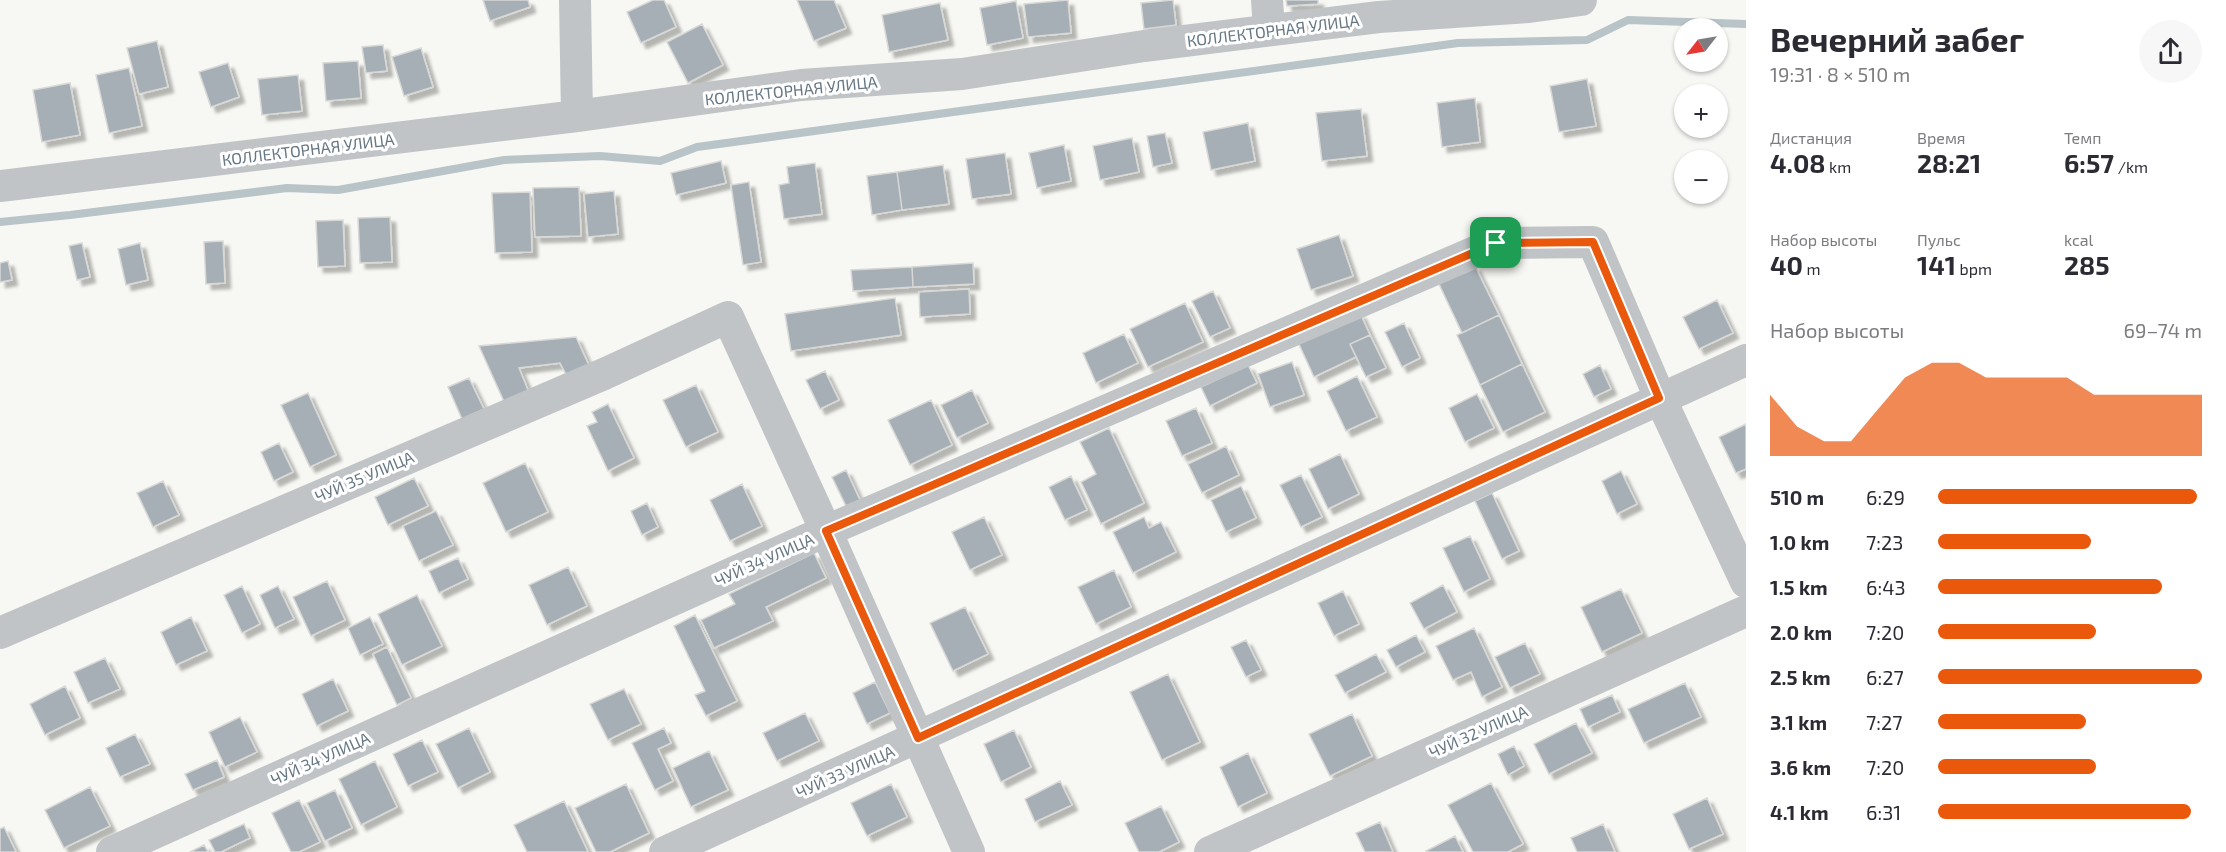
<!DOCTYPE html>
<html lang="ru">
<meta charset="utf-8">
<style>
:root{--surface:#fff;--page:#f7f7f7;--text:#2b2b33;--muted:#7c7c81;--accent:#ea580c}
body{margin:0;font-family:"Exo 2",sans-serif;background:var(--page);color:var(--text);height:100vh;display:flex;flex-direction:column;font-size:22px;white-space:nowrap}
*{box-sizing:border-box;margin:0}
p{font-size:20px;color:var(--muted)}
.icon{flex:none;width:33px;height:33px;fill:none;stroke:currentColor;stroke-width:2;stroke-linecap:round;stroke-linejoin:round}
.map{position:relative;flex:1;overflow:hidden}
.drawer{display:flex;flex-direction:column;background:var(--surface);width:480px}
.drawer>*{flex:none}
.needle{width:39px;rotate:239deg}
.buttons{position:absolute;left:1674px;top:18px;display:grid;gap:12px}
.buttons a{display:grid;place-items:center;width:54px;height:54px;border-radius:50%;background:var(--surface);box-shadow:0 2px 4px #0004;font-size:30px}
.pin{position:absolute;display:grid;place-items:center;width:51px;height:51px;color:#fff;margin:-26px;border-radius:12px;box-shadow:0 3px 9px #0006}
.round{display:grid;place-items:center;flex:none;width:63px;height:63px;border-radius:32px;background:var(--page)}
.head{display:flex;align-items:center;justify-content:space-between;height:102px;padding:0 24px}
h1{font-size:33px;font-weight:700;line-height:45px}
.stats{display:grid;grid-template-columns:repeat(3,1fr);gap:9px;height:102px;padding:6px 24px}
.stats div{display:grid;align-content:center}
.stats b{font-size:26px;font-weight:700}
.stats small{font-size:16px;font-weight:400}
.stats p{font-size:16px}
.chart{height:168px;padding:12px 24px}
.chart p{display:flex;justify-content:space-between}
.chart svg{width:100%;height:108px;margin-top:6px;fill:var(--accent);opacity:.7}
ul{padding:0 24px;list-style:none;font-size:20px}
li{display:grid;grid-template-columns:96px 72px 1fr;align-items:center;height:45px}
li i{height:15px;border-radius:8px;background:var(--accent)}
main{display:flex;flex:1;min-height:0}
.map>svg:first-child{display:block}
</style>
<main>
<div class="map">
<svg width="1746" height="852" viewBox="0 0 1746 852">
<defs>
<filter id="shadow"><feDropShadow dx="5.5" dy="5.5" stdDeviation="1.5" flood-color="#0004"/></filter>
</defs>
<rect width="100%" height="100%" fill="#f7f7f3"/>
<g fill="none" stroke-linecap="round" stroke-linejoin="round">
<path stroke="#b8c4c8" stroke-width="8" d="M0,222L70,215L287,188L338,190L504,160L600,156L660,161L697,147L1458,43L1587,40L1628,20L1746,24"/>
</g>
<path fill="#a6afb5" stroke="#d8d8d6" stroke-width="1.5" filter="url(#shadow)" d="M483,0H528L530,7L490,21Z
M653,0H664L676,27L641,43L627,12Z
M797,0H834L846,28L814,41Z
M1068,0L1071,33L1028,37L1024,4Z
M1173,0L1176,25L1144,29L1141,3Z
M1286,0H1318V4L1287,6Z
M1016,1L1023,38L987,45L980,8Z
M940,3L948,40L889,52L882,15Z
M702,24L723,65L688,83L667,42Z
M157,41L168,87L139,94L127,48Z
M383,45L387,71L366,73L362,47Z
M421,48L433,87L404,96L392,57Z
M358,61L361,98L326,101L323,63Z
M228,63L239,97L211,107L199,72Z
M129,68L142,126L109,133L96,75Z
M298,75L302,111L262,115L258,79Z
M1587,79L1596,126L1559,132L1550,86Z
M70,83L80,135L42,142L33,90Z
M1475,98L1480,142L1442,147L1437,103Z
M1361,109L1367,156L1322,161L1316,113Z
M1248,123L1255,161L1211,170L1203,132Z
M1165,133L1172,163L1153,167L1147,136Z
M1132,138L1139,172L1100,180L1093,146Z
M1064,145L1071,181L1037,188L1029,153Z
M1005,153L1011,194L972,199L966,159Z
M721,161L726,183L676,195L671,173Z
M815,163L822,214L784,219L779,185L789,183L787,167Z
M943,165L949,204L902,210L897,172Z
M897,172L902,210L872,215L867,176Z
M749,182L761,262L743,265L731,185Z
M579,187L581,236L535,237L533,188Z
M614,191L618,234L588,237L584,194Z
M530,192L532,252L495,253L492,193Z
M390,217L392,262L360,263L358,218Z
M343,220L345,266L318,267L316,221Z
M1339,235L1353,276L1311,290L1297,249Z
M223,241L225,283L206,284L204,242Z
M82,243L90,277L77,280L69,246Z
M140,243L148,280L126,285L118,249Z
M8,261L12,280L0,282V263Z
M973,263L974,284L913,287L912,267Z
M1475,266L1499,315L1462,333L1439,284Z
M912,267L913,287L853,291L851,270Z
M969,289L970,314L920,317L919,292Z
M1213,291L1230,328L1210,337L1192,301Z
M895,298L901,335L791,351L785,314Z
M1717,300L1733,333L1699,349L1683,317Z
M1185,303L1203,342L1148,367L1130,329Z
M1360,313L1370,335L1350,344L1356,357L1314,377L1298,342Z
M1499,315L1522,364L1480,385L1457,335Z
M1404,323L1420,358L1402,367L1385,332Z
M1124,334L1138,363L1096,383L1083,353Z
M1370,335L1386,368L1366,377L1350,344Z
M576,337L591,370L569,380L560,363L519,368L530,395L506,406L479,346Z
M1292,362L1304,395L1270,407L1258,374Z
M1522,364L1545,412L1503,432L1480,385Z
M1248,365L1257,383L1210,406L1201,387Z
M1600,365L1611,389L1594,397L1583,374Z
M825,371L839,400L820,409L806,380Z
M1357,376L1377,417L1346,431L1327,391Z
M469,378L484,409L462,419L448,387Z
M696,385L718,432L686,447L663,400Z
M972,390L988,423L957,438L941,405Z
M308,393L336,455L310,467L281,405Z
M1477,394L1494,428L1465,442L1449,408Z
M931,400L952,445L910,465L888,420Z
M608,404L634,458L608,471L587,426L597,422L592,412Z
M1196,408L1212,443L1182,456L1166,421Z
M1746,424V469L1736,473L1719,437Z
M1109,428L1144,503L1101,524L1081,482L1096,474L1080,442Z
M279,443L293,472L274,481L261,452Z
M1226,446L1239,475L1202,493L1188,464Z
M1340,454L1359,494L1328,509L1309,469Z
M525,463L548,512L506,532L483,483Z
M846,470L860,500L846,506L832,477Z
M1621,471L1637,504L1617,514L1602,481Z
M1301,475L1322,517L1301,527L1280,485Z
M1071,476L1087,510L1065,520L1049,487Z
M414,478L428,506L388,525L375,497Z
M163,481L179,515L153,527L137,493Z
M742,484L762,526L730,541L710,500Z
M1241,486L1256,518L1226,532L1211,500Z
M1492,493L1519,551L1502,559L1475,501Z
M647,503L658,527L642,535L631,511Z
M436,511L453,545L419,561L403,526Z
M984,517L1002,555L970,570L952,532Z
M1144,517L1149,528L1161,522L1176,552L1133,573L1113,532Z
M1470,536L1490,579L1464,592L1443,548Z
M814,553L826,578L766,607L773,621L714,648L701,620L735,604L729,594Z
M458,558L468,579L439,593L429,571Z
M568,567L587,606L547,625L529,585Z
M1114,570L1131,607L1096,624L1078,587Z
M327,581L345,620L311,636L293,597Z
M1443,585L1457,612L1424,629L1410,603Z
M242,586L260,624L242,633L224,595Z
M278,586L294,619L275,628L260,595Z
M1621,589L1642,633L1602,652L1581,607Z
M1343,591L1359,624L1334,636L1318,603Z
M417,595L442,646L402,665L378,614Z
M965,607L988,654L953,671L930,623Z
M695,615L737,701L706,716L695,695L705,691L674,626Z
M191,617L207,651L176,665L161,632Z
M370,617L383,644L360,655L348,628Z
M1474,628L1502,687L1482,697L1471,672L1453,680L1436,646Z
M1416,635L1425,652L1396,667L1387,650Z
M1246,640L1261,670L1246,677L1231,647Z
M1525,643L1540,674L1510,688L1495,657Z
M387,647L411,698L397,705L373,654Z
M1376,654L1386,672L1345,693L1335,675Z
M105,658L120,689L88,703L74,672Z
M1168,674L1200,742L1162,760L1130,692Z
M333,679L348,711L317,726L302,694Z
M875,682L890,713L867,724L853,693Z
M1685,683L1701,717L1644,743L1628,709Z
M65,686L80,718L45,735L30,704Z
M624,689L641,724L608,740L590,704Z
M1612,695L1620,712L1588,727L1580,709Z
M805,713L819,741L777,761L763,733Z
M1352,714L1372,756L1330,776L1309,734Z
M240,717L257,752L225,767L209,732Z
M1576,723L1592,753L1549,774L1534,744Z
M469,728L490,772L458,788L436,744Z
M664,728L671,743L658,749L673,781L655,790L632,743Z
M1014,730L1031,767L1001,782L984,744Z
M135,734L150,764L120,777L106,748Z
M422,740L438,772L408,786L393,754Z
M1514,746L1524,766L1508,775L1498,754Z
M709,751L728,790L691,807L673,768Z
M1248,753L1267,793L1238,807L1220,767Z
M217,760L224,777L193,790L185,774Z
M375,761L397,807L361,825L339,779Z
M1060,781L1072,805L1035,822L1025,799Z
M1491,783L1523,844L1508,852H1473L1448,805Z
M626,784L649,833L610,852H596L575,808Z
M891,784L907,817L867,836L851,803Z
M90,787L110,826L64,848L45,810Z
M335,790L352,828L325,841L307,803Z
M1707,798L1723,834L1689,849L1673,814Z
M299,800L320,842L299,852H291L272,813Z
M564,801L588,852H527L514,825Z
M1161,806L1179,842L1159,852H1139L1125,823Z
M1380,822L1393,852H1365L1356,833Z
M244,824L250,838L221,852H215L209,840Z
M1603,824L1615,852H1577L1571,838Z
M4,827L16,852H0V829Z
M1455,836L1463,852H1427L1426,851Z
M204,845L208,852H190Z"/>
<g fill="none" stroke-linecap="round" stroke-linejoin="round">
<path stroke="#c0c4c7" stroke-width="32" d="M575,0L577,116
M1267,0L1269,30
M0,186L577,116L801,85L962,74L1144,46L1379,17L1529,7L1581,0
M0,633L604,374L728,317L826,531L969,852
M112,852L826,531L1496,243L1593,242L1660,398L1746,582
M665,852L1746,360
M1210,852L1746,611"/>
</g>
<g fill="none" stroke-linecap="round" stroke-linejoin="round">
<defs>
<path id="route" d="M1593,242L1659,398L918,738L826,531L1496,243Z"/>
</defs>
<use href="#route" stroke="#fff" stroke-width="12"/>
<use href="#route" stroke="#ea580c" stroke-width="8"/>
</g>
<g text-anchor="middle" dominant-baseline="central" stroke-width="6" stroke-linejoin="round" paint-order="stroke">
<g font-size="16" fill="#667784" stroke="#fff">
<text transform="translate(1273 30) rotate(-7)">КОЛЛЕКТОРНАЯ УЛИЦА</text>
<text transform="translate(791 90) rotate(-6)">КОЛЛЕКТОРНАЯ УЛИЦА</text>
<text transform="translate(308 149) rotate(-7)">КОЛЛЕКТОРНАЯ УЛИЦА</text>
<text transform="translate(364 476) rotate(-23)">ЧУЙ 35 УЛИЦА</text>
<text transform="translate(764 559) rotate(-24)">ЧУЙ 34 УЛИЦА</text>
<text transform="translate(1478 731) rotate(-24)">ЧУЙ 32 УЛИЦА</text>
<text transform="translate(320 758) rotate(-24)">ЧУЙ 34 УЛИЦА</text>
<text transform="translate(845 771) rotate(-24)">ЧУЙ 33 УЛИЦА</text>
</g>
</g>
</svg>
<div class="buttons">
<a><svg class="needle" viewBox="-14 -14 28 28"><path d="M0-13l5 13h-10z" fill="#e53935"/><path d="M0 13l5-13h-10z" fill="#7c7c81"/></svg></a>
<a>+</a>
<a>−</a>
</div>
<div class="pin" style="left:1496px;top:243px;background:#1e9e55"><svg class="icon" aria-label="arrive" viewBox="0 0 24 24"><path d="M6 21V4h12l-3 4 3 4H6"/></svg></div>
</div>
<section class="drawer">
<div class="head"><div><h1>Вечерний забег</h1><p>19:31 · 8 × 510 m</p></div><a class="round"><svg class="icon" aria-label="share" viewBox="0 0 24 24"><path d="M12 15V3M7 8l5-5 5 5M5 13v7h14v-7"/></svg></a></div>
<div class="stats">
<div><p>Дистанция</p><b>4.08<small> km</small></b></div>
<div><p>Время</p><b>28:21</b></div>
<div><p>Темп</p><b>6:57<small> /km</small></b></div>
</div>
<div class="stats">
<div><p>Набор высоты</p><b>40<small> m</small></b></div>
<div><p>Пульс</p><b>141<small> bpm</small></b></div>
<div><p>kcal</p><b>285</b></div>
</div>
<div class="chart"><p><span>Набор высоты</span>69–74 m</p>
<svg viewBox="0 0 160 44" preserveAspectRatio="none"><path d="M0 44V19L10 32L20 38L30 38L40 25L50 12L60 6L70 6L80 12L90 12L100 12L110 12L120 19L130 19L140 19L150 19L160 19V44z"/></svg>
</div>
<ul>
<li><b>510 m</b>6:29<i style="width:98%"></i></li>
<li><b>1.0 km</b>7:23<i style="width:58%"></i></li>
<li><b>1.5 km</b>6:43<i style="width:85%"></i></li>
<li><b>2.0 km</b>7:20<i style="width:60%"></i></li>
<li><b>2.5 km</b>6:27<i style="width:100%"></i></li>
<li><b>3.1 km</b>7:27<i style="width:56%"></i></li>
<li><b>3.6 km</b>7:20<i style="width:60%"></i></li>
<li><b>4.1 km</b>6:31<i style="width:96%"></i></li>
</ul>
</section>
</main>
